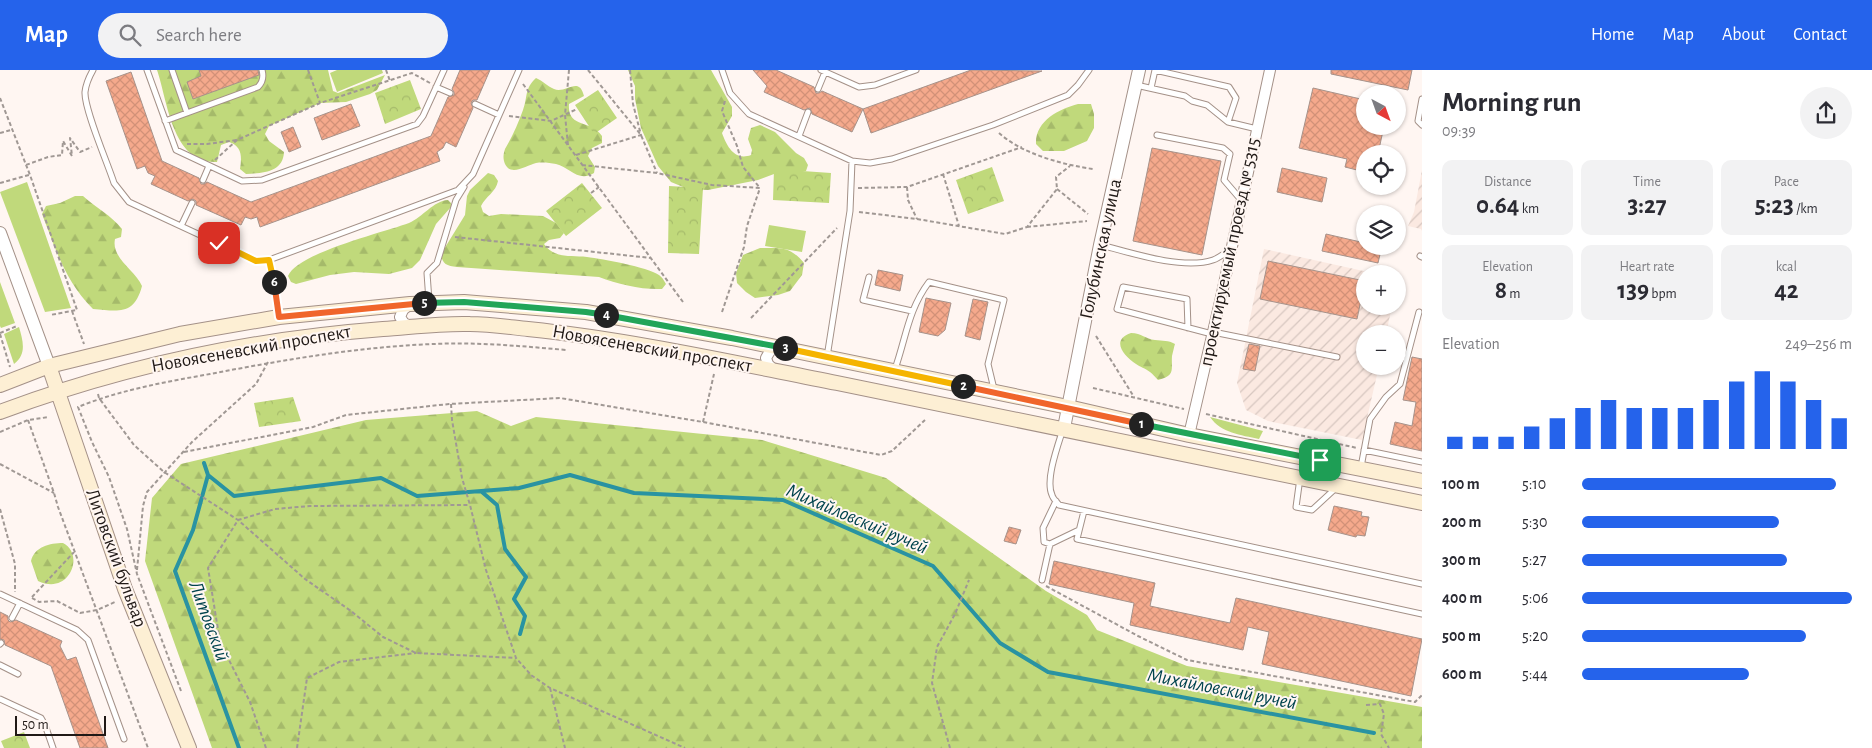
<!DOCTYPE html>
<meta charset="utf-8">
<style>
:root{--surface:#fff;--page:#f2f2f3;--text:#2b2b33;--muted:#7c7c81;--accent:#2563eb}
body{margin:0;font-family:"Alegreya Sans",sans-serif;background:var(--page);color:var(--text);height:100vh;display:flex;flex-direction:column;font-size:19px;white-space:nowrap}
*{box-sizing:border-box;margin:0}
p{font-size:16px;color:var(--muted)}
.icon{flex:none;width:28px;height:28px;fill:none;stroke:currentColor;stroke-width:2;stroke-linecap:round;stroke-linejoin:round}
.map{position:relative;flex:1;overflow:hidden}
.panel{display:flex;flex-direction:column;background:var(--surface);width:450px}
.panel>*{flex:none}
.needle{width:32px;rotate:139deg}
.fabs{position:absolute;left:1356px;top:15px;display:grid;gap:10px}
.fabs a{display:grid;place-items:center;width:50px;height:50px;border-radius:50%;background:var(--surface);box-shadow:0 1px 4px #0004;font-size:25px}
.scale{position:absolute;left:15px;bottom:12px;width:91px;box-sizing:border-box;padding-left:5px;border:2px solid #201916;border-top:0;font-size:14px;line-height:18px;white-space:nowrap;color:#201916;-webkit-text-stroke:4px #fff6f2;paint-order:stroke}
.pin{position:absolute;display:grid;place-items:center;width:42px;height:42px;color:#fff;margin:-21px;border-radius:10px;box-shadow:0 2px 8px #0006}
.km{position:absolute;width:25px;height:25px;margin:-12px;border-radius:50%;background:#222;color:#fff;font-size:14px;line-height:25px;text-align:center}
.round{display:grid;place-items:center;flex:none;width:52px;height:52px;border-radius:26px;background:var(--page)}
.summary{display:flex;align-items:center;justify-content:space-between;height:85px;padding:0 20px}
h1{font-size:28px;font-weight:700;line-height:38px}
.figures{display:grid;grid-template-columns:repeat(3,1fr);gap:8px;height:85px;padding:5px 20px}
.figures div{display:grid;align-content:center;border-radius:10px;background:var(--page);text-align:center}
.figures b{font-size:25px;font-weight:700}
.figures small{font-size:14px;font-weight:400}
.figures p{font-size:14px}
.chart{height:140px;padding:10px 20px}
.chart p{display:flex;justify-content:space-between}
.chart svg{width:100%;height:90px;margin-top:5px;stroke:var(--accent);stroke-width:6}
ul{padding:0 20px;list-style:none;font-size:16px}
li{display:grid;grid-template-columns:80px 60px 1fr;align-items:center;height:38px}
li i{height:12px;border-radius:6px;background:var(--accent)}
header{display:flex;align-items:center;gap:30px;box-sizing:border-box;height:70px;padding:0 25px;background:var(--accent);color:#fff}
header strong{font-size:24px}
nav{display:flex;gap:28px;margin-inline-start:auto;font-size:18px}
.search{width:350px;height:45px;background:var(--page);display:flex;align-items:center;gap:12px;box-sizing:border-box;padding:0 18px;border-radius:28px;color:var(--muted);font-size:19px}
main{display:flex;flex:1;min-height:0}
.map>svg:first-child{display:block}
</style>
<header>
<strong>Map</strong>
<div class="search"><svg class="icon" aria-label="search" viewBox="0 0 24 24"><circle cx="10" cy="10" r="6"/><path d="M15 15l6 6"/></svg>Search here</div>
<nav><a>Home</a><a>Map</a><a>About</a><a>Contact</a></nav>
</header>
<main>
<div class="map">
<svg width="1422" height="678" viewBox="0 0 1422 678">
<defs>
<pattern id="industrial-furrows" width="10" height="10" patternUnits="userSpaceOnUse" patternTransform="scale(1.25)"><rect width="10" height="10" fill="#fbe9e1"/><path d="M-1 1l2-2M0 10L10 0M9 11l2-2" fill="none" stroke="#d7c7c0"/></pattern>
<pattern id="forest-firs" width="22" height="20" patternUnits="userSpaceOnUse" patternTransform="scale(1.25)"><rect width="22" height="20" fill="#c0d97b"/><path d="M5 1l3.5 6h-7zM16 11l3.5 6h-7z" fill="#a5ba6a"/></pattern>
<pattern id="park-crowns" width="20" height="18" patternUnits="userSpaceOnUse" patternTransform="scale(1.25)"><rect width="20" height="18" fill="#c0d97b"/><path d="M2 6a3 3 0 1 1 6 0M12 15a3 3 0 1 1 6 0" fill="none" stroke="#a5ba6a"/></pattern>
<pattern id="building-cross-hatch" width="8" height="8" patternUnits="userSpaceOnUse" patternTransform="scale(1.25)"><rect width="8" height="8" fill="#f5a98c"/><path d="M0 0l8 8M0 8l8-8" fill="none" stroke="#d29178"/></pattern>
</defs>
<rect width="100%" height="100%" fill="#fff6f2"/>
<path fill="url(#industrial-furrows)" d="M1422,100V161L1421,159L1408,156L1414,142Z
M1264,179L1377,204H1365V236H1392L1386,264H1365V296H1379L1362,370L1268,351L1246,340L1237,313Z"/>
<path fill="#c0d97b" d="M337,0H382L383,3L337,22L330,3Z
M27,112L71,238L45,242L0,122Z
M769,155L806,161L802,182L765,176Z
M0,212L15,253L1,258L0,256Z
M19,257C23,271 27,284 14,294L4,264Z
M1210,347L1263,361L1259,369C1241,365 1221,363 1210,347Z"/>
<path fill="url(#forest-firs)" d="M157,0H328L333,21L338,23L385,5L377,20L370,24L346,32L320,33L269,56L265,64L269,71L284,82C283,102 264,103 246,104L240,99C242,87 242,76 229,72L221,75L217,92C172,94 168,32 157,0Z
M628,0H711L732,37V46L722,63C727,77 735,91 751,85L752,80L748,69L751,58L760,55L775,62L796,83L804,88L808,95L806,101L774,104L758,110L708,120L688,119L671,112L658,96L641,58L635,29V16Z
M536,8C543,11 547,16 554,19C566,24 579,5 584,26L569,34C567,59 591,49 602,66V73L592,78L588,86L595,97L594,103C578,113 570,97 556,94C550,93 543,92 536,93C527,95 511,107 505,94C503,89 503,85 505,79C512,67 518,54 523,40C528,27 524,19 536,8Z
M1078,34H1091L1094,44V58L1087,71L1064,81H1043L1036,74C1035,51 1059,39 1078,34Z
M488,103L494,105L498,111C496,122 486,126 481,136L483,142L489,146L501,144L543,146L556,153L564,163L560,168L549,170L544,174C554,189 571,185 587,187C603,189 647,197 659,205C663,208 664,211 666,214L662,219C642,220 618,214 599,207L457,197C447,196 442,194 441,184L465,145L467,126L470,120Z
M75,126H83C96,138 111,145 122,159L121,167L115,169C111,188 135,200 142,216C134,246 118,241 93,239C65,211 56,180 42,144L46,136L60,133Z
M448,130L451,133V137L436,154L420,190L412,198L389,204L354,202L330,205L296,214L291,212L288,206C297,183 385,162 409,153C423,147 433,131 448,130Z
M760,178C781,178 790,176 804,193L802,205L790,221L778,225L755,228L746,222L737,213L736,203L743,185Z
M1131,263C1142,263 1145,269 1155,270C1163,271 1168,270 1175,274C1174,277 1173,282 1172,286C1171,299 1176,306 1158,310C1155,307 1153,304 1150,302C1145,298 1140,297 1136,294C1124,286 1110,270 1131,263Z
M477,341L511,356L536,347L762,370L886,408L1046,521L1087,545L1097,560L1187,596L1422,637V678H212L145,491L152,428L181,394L366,350Z
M63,473C85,484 70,526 38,511L31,491C34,477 50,473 63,473Z"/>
<path fill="url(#park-crowns)" d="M410,10L421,39L385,54L375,23Z
M598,20L617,48L594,64L575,35Z
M992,97L1004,131L968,144L956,110Z
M774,99L831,103L829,133L773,130Z
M582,113L602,138L566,166L546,141Z
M669,116L703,118L699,184L668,183Z
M293,327L301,351L259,357L254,333Z
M24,662L30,678H4L1,671Z"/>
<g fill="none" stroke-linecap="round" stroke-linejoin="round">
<path stroke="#2993a2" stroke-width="4" d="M204,393L208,405
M208,405L234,426L381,408L417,426L519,418L570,405L634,423L783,430L933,496L1000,573L1048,602L1374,663
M208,405L193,460L175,501L239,678
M482,422L497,435L505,479L526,507L514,529L525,546L520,564"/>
</g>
<path fill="url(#building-cross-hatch)" stroke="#a6928a" d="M199,0H258L259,5L193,29L187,12L201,6Z
M460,0H490L477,30H473L471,33L473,38L456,77L446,72L443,78L437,82L440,91L260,157L257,147L251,149L245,147L241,155L196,135V131L193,129L188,131L151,114L155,106L148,103L145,96L137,99L106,11L131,2L162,91L199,108L201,114H204L207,112L251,132L431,66L448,27L454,25V22L452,19Z
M753,0H776L814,17L816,23H819L822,21L863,39L852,62L812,44L810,38L804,40L764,22L767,16Z
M971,0L1042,1L871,63L863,39Z
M1331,0H1412L1408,20L1331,4Z
M1313,18L1365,30V56H1384L1378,84H1365V102L1345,97L1347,89L1299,78Z
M351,34L360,56L322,70L314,48Z
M293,57L301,77L289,82L281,62Z
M1152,78L1221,91L1202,185L1133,171Z
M1282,98L1327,108L1322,132L1277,122Z
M1326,164L1365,173V176H1382L1378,193L1322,181Z
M1268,191L1365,211L1357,249L1260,229Z
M878,200L903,205L900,221L875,215Z
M926,228L951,233L945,260L938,266L919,262Z
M973,229L988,232L980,270L965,266Z
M1249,274L1260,276L1255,301L1243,299Z
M1412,287L1422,289V381L1390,374L1395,352L1412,356L1416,332L1403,330Z
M1334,436L1362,442L1361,446L1369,447L1365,466L1357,465L1356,467L1328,460Z
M1009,457L1021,460L1016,474L1004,471Z
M1054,491L1155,513L1150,536L1230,553L1236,528L1422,569L1411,626L1262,594L1269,562L1248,557L1243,580L1130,555L1134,533L1049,514Z
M0,542L8,546V550L10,552L16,550L62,571L60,576L67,590L76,587L108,678H80L51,596L5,575L4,570L0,569Z"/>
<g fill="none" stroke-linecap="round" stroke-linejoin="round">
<defs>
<path id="service" d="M93,0C89,7 86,13 85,22C84,39 108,94 114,113L129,132L256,191L269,190L458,120L473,104L519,0
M147,0L176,80L242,111L262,110L417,54L423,46L444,0
M172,0L187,43
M722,0L730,23L749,44L852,91L870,93L892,89L993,55L1068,25L1078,15L1089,0
M821,0L859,17L875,15L916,0
M1136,15L1185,26L1192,31L1207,35L1228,52L1257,59
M436,17L450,23
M1151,18L1155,0L1229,17L1236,28L1228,52
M818,19L825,2
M1422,29L1418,51L1422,55
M475,34L499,45
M165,51L258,17C263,12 264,7 262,0
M1157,65L1223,78L1230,84L1224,110L1242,131
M799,66L808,42
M203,110L209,96
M181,156L192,133
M1101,175C1131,183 1183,200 1213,190C1219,188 1225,183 1230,180
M1420,186L1422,187
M269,190L275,217L279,246
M869,207L863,230L912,241
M429,231L427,203L437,193L456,130L464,117
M1188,258L1187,229L1123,217L1117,239L1212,264
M1213,262L1337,287
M827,287L850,141L852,91
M895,299C906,268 908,240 929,212L1004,230L988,294L994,319
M1063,359C1058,375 1045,410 1052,425C1053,429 1057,432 1059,435L1422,514
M1364,380L1422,392
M1361,397L1370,349L1386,327L1400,314L1419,242
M1300,408L1296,437L1312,440L1337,417
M1056,431L1043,458L1044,472L1050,474L1079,460
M1084,441L1077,469L1422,544
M1042,510L1050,474
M0,524L77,560L88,570L124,669
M12,548L20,533
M0,574L1,573
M0,595L18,604
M0,629L41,648L45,655L53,678"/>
<path id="minor" d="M410,234L403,240L400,247L404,253L412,257
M774,300L768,294L766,288L770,281L778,277
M1189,365L1222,223L1270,0"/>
<path id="tertiary" d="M0,163L49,296
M1064,358L1100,175L1139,0"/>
<path id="secondary" d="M49,296L125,519L189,678
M0,315L49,296L180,264L279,247L410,234L464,232L586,242L732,268L1068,337L1189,365L1422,411
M0,342C123,296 252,269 383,259C412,257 442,253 470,254C490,254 509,257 528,259C632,270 735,293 837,313C1032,352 1227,392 1422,433"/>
</defs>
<use href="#service" stroke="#a49188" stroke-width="7"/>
<use href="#minor" stroke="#a49188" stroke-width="12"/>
<use href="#tertiary" stroke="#a49188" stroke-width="14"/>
<use href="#secondary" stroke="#a49188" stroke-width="16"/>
<path stroke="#a09894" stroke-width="2" stroke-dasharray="4 2.5" stroke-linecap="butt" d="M308,0L320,33
M386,0L390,11
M588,0L641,65L657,103
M523,14L683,232
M0,28L30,105L77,240L50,245
M725,31L722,41L737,76L743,97L760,118
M509,46L551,51L577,39
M0,63L11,60
M999,63C1022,84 1064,95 1093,99
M187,74H207L237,70
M568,75L565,45L569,0
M576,85L641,65L633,34L630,0
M215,90L237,70L320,33L412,3L430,13
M26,95L48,87L62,85L63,71L72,86L70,68L80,82L92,77
M582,95L657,103L712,115L760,118
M943,104L959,156
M0,113L29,105
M907,117L908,130L917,149
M858,118L907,117L1022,77
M1057,119L1088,144
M591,123L599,117
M859,142L917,149L1005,164L1027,157L1057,119L1056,107L1070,96
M1027,157L1087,151
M455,167L651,188
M72,241L84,274
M722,242L744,177L747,156L760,118
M751,248L837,158
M0,263L17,256
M0,264L10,297
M1096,266L1134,327
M1093,318L1184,339
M98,324L99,328L134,375L164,402L238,450L305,509L351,541L383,567L416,583L516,588
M451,334L452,350L462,408L470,435L486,500L516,588L531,605L550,618L685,678
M1206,344L1357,378
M28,350L54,423L58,437L148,678
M703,352L714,304
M0,362L28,350L49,347
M184,382L313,357L346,345L449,334L560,328L703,352L881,385L892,381L925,350
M0,394L54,423
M0,439L15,494V522
M137,500L143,436L147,422L192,372L256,314L268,292
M1046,516L1138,566L1187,590L1415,632L1422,625
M32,527L75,481
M32,528L39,532L57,531L80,543L97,540L115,532
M550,618L565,678
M181,621L137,504L127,459L109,407L92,372L78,337C120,320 165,312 210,304C283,290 358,277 433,274C477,272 521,276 566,280
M1366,635L1380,634L1384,644L1381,664L1389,678
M266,678L250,632L220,572L208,498L238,450L275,439L310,436L470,435
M297,678L307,608L339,592L416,583
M950,678L932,613L937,577L955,544L969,510"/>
<use href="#service" stroke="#fff" stroke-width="5"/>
<use href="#minor" stroke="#fff" stroke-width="10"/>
<use href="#tertiary" stroke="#fff" stroke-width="12"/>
<use href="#secondary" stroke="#fdefd4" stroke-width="14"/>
</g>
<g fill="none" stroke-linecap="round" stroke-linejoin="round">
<defs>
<path id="split-1" d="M1141,354L1320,390"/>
<path id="split-2" d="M963,316L1141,354"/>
<path id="split-3" d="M785,278L963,316"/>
<path id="split-4" d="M606,245L785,278"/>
<path id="split-5" d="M424,233L464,232L586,242L606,245"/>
<path id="split-6" d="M274,212L279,247L424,233"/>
<path id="split-7" d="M219,173L256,191L269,190L274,212"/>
</defs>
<use href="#split-1" stroke="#fff" stroke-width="10"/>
<use href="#split-2" stroke="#fff" stroke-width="10"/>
<use href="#split-3" stroke="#fff" stroke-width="10"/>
<use href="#split-4" stroke="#fff" stroke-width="10"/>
<use href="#split-5" stroke="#fff" stroke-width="10"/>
<use href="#split-6" stroke="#fff" stroke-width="10"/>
<use href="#split-7" stroke="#fff" stroke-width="10"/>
<use href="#split-1" stroke="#22a559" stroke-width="6"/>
<use href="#split-2" stroke="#f0652b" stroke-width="6"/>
<use href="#split-3" stroke="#f5b400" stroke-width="6"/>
<use href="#split-4" stroke="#22a559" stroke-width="6"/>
<use href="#split-5" stroke="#22a559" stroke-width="6"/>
<use href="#split-6" stroke="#f0652b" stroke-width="6"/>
<use href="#split-7" stroke="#f5b400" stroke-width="6"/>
</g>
<g text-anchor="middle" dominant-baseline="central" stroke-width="4" stroke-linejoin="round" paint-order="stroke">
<g font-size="19" fill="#201916" stroke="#fff6f2">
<text transform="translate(1101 179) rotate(-78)">Голубинская улица</text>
<text transform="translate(1230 182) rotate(-78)">проектируемый проезд № 5315</text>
<text transform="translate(251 279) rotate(-10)">Новоясеневский проспект</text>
<text transform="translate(652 279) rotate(10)">Новоясеневский проспект</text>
<text transform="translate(116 488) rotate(70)">Литовский бульвар</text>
</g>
<g font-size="20" font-style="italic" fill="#00434d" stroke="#fff6f2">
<text transform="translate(857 449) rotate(23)">Михайловский ручей</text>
<text transform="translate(209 551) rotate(70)">Литовский</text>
<text transform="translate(1222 619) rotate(11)">Михайловский ручей</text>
</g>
</g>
</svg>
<div class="fabs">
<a><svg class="needle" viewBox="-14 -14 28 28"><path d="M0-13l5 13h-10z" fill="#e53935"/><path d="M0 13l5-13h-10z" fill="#7c7c81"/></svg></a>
<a><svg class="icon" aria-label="locate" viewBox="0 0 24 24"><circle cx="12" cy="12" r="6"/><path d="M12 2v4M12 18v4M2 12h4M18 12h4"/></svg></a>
<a><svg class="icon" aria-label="layers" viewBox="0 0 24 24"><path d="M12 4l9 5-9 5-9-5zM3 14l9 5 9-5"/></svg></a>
<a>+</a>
<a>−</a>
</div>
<div class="scale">50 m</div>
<div class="pin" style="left:1320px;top:390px;background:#1e9e55"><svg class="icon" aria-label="arrive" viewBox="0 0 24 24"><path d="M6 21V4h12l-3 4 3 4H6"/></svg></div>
<div class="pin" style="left:219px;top:173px;background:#d93025"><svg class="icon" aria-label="check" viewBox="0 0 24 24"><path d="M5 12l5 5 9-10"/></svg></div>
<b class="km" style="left:1141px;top:354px">1</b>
<b class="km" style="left:963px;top:316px">2</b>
<b class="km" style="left:785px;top:278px">3</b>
<b class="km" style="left:606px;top:245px">4</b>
<b class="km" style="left:424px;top:233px">5</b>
<b class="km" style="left:274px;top:212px">6</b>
</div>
<section class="panel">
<div class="summary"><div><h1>Morning run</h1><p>09:39</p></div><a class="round"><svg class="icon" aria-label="share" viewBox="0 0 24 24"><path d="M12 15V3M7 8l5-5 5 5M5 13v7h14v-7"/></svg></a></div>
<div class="figures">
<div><p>Distance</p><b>0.64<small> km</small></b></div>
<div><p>Time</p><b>3:27</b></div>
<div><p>Pace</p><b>5:23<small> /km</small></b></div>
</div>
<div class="figures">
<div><p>Elevation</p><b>8<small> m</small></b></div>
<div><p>Heart rate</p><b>139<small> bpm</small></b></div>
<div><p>kcal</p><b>42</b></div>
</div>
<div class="chart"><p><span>Elevation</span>249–256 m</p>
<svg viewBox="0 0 160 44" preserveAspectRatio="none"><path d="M5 44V38M15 44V38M25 44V38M35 44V33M45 44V29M55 44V24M65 44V20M75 44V24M85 44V24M95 44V24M105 44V20M115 44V11M125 44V6M135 44V11M145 44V20M155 44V29"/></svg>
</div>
<ul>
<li><b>100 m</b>5:10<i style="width:94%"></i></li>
<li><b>200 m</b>5:30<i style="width:73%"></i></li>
<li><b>300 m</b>5:27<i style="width:76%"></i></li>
<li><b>400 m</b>5:06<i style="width:100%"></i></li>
<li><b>500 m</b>5:20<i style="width:83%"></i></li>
<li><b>600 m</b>5:44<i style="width:62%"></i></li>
</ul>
</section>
</main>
